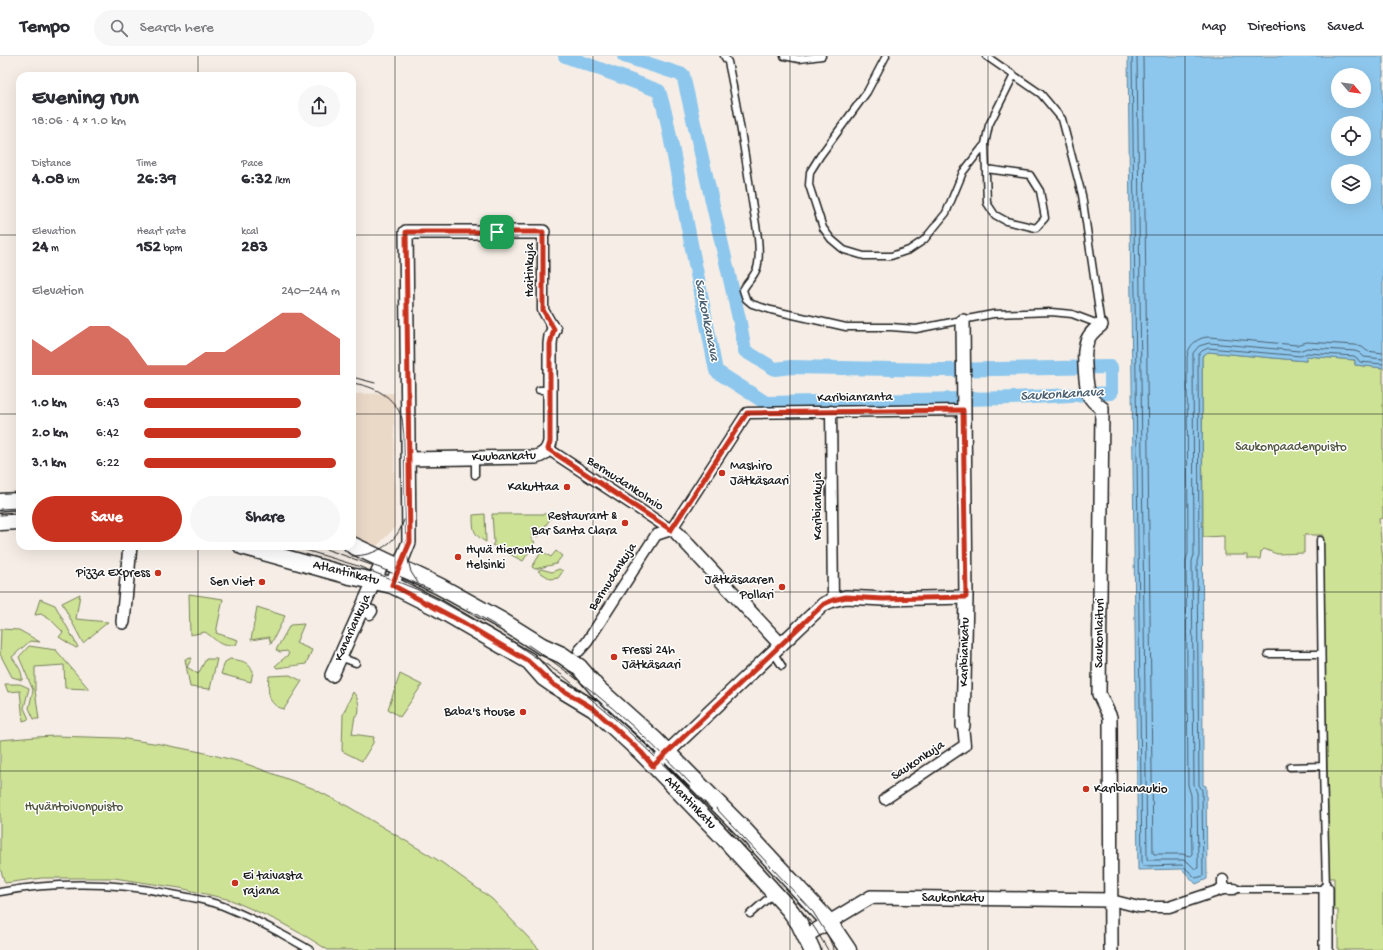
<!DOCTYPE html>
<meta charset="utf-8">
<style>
:root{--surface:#fff;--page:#f7f7f7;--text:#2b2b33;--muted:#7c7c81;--line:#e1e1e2;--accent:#c8321e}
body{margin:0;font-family:"Gochi Hand",sans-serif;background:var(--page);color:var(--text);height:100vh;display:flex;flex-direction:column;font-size:15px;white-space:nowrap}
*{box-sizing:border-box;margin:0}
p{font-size:13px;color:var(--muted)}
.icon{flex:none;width:22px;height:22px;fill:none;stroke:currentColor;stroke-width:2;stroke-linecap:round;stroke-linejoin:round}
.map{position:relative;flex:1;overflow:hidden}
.side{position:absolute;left:16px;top:16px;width:340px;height:478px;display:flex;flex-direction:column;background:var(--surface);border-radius:12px;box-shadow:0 4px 16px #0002}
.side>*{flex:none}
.needle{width:26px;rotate:119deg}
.controls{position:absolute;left:1331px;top:12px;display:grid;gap:8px}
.controls a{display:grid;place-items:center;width:40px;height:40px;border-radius:50%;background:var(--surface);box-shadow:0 4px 16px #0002;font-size:20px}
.pin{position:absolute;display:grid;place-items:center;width:34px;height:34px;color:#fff;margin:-17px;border-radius:8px;box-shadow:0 2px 6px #0006}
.round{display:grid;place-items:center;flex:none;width:42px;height:42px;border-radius:21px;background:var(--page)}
.head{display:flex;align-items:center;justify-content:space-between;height:68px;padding:0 16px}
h1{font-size:22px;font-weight:700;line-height:30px}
.stats{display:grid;grid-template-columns:repeat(3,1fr);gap:6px;height:68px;padding:4px 16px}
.stats div{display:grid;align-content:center}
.stats b{font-size:17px;font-weight:700}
.stats small{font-size:11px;font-weight:400}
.stats p{font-size:11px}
.chart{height:112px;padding:8px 16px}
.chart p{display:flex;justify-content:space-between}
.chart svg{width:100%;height:72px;margin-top:4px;fill:var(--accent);opacity:.7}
.primary-button{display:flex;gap:8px;margin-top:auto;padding:8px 16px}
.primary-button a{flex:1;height:46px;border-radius:24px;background:var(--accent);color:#fff;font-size:16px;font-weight:700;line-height:46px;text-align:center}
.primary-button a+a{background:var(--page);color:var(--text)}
ul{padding:0 16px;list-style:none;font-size:13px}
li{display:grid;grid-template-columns:64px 48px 1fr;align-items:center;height:30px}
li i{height:10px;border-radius:5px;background:var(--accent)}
header{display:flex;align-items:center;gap:24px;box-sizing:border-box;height:56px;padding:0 20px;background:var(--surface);border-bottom:1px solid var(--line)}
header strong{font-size:19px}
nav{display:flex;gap:22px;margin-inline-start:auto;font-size:14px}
.search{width:280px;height:36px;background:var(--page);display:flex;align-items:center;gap:10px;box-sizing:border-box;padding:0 14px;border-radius:22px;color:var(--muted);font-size:15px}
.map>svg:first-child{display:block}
</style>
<header>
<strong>Tempo</strong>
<div class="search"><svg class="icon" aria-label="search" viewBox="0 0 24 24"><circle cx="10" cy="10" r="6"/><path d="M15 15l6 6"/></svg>Search here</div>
<nav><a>Map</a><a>Directions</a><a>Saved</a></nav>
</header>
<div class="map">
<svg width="1383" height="894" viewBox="0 0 1383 894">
<rect width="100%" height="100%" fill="#f6eee6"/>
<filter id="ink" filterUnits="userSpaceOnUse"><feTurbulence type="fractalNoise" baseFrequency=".025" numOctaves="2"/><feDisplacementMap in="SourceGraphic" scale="8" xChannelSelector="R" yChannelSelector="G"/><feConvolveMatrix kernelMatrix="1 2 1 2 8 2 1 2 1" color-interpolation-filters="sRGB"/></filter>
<g filter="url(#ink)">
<path fill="#ebd9c8" d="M394,337L395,472L377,490L352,481V338Z"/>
<path fill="#cee296" stroke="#757f59" d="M1208,296L1306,305V300L1355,304V309L1383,312V428L1382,429L1383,462L1379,463L1383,505V894H1338V854H1334V822H1329L1323,479H1304V497L1277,498L1264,493L1261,496L1260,503H1248L1247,499H1224V480L1203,481L1202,300Z
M485,458L486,486C473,479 473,473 473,459Z
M492,458H549L552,460L538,481L533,478L531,483L535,486L523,505L492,489L494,487Z
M542,495L551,501L556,495L562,500L556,508L535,513L532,511Z
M541,513L552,516L559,513L563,515L558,522L551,523L538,515Z
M80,538L76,563L108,566L83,587L62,547Z
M189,538L223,543L216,577L238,584L236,589C217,591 219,585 205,576L190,579Z
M40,543L55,549L78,591L76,592L59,581L63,576L51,564L41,558L35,559Z
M257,551L285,560L271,588L269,581L251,584Z
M304,568L296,587L312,594L306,608L277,612L275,610L289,598L287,595L280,596L276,594L290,569Z
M1,573L19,574L40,586L30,585L12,601C17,609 23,615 22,624L12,621L0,598Z
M29,590L56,594L89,633L65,632L64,609L35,611V634L39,663H34L29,652L33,634L19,601Z
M192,602L187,611L198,618L206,603H217L210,633L190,631L185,603Z
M230,603C242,605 246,604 253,615L251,626L221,618L225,606Z
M400,618L422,629L400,661L388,653Z
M290,619L302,625L284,653C266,649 268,634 269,620Z
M5,628H20L29,632L24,652L29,663L23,665L20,635L8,636Z
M353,636C359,643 360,651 358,659L355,660L352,678L374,681L373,687L362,705L342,695L343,658Z
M55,680L119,682L160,688L201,696L241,706L312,732L349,751L441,806L492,843L540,894H328L307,881L276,864L231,844L180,832L114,822H42L5,827L0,812V684L36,681Z"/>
<path fill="#8ec7ed" stroke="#608399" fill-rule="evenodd" d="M1128,0H1383V312L1355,309V304L1306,300V305L1208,296L1202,300L1203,729L1206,730L1207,823L1196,828L1182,813L1138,814ZM1338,19H1364V45H1338ZM1338,67H1364V93H1338ZM1338,115H1364V141H1338Z"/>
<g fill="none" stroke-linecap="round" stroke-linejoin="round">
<path stroke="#4a6070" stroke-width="1" d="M1132,0L1142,808L1143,810L1182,809L1196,822L1203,820L1202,734L1199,729L1197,505L1199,500L1198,299L1202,295L1208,292L1301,300L1307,297L1354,300L1357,302L1360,306L1383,308
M1137,0L1147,803L1148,804H1183L1188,806L1195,813L1198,812L1197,737L1194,729L1192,505L1194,499L1193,297L1199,290L1209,287L1299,295L1307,292L1355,295L1360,297L1364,301L1383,303
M1143,0L1153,797L1154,798H1182L1190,800L1192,798L1191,739L1188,729L1186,505L1188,497L1187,301C1188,289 1198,281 1209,281L1297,289L1307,286L1355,289L1362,291L1367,295L1383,297"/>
<path stroke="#8ec7ed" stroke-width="14" d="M565,0L659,35L666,60L716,315L766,347L1012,342L1111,337V311L942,314L791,311L775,313L745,295L740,267L683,19L624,0"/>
<defs>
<path id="service" d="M724,0L728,6C738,52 745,98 752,145C755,165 761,188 758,208C757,219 747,225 743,234L746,243L752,248L771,254L846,271H891L916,273L993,258L1051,256L1072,258L1101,269L1082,139L1062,63L1041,38L986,0
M784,0L799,3L822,0
M886,0L867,36L820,100L810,116L809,129L823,172L831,183L844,194L864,200H891L909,194L924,184L946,157L963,116L985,88
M986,113L1030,119L1040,135L1045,162L1036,172L1006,165L995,159L987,147L985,88L989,69L1014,19
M539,334H550
M475,419V402
M773,596L782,610
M1268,598H1321
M340,601L356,607
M1290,711L1323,710
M1234,833H1326L1323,710L1320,484
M0,836C59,825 114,826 172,838C189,841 207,844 223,850C242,858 262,867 280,877C290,883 300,888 310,894
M750,858L773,838"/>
<path id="pedestrian" d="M543,176V254L554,273
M831,355L833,544
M548,393L671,474L747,357L963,354
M370,558L372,555
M579,595L587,586L656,479L671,474L675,476
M885,743L965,689L963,670
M1223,833H1234
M1111,844L1139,851H1169L1223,833V824"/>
<path id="minor" d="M963,265L966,541L963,670
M1101,269C1094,274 1087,280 1086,289C1083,298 1086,330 1089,339C1092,345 1097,349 1102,352L1099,638L1110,661L1111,894
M408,403L536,401C545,398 548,394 550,386V288L551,280L554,273
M677,477L781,589
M392,529L409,486L406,176H543
M123,566L130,490
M332,619L384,503
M653,710L808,563L824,548L833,544L846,541L883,543L966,541
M1326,833V894
M806,880L871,841L1111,844"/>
<path id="tertiary" d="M0,446L20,445
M0,466L20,465
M352,489L439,530L502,565L542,590L562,599L579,611L597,632L654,683L746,776L829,866L848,894
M242,490L350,520L392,529L436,551L529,605L544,622L554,629L594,653L641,696L725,783L789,853L799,867L812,894"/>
</defs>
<use href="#service" stroke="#1c1c1c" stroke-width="9"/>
<use href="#pedestrian" stroke="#1c1c1c" stroke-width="13"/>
<use href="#minor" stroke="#1c1c1c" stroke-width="16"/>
<use href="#tertiary" stroke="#1c1c1c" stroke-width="19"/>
<use href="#service" stroke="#fff" stroke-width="6"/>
<use href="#pedestrian" stroke="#fff" stroke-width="10"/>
<use href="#minor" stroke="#fff" stroke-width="13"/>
<use href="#tertiary" stroke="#fff" stroke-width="16"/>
<path stroke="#1c1c1c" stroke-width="1" d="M352,321L375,327
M352,327C374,330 394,340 402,362C403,368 403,373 404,378L406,495L411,516L418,527
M0,453L20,452
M0,459L20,458
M292,490L358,510L416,533L439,544L513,586L562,619L614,662L689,733L770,819L807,861L816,874L828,894
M317,490L380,512L432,534
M352,500C376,500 397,487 404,464
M467,553L500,572
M528,589C588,627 641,675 690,727
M716,752L813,856L828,880L834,894"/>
</g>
</g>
<g fill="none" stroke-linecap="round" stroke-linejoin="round" filter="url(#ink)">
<defs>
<path id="route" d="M406,176H543V254L554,273L550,288V386L548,393L671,474L747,357L963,354L966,541L883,543L846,541L833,544L824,548L808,563L653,710L641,696L594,653L554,629L528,605L462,566L392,529L410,486Z"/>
</defs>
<use href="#route" stroke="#fff" stroke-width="8"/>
<use href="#route" stroke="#c8321e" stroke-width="5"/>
</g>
<path fill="none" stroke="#1c1c1c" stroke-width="1" stroke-opacity="0.55" d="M198,0V20M395,0V894M593,0V894M790,0V894M988,0V894M1185,0V894M0,179H20M352,179H1383M0,358H20M352,358H1383M198,490V894M0,536H1383M0,715H1383"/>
<g fill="#c8321e" stroke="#fff" stroke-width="1.5">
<circle cx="722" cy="417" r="4"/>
<circle cx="567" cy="431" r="4"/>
<circle cx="625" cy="467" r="4"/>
<circle cx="458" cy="501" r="4"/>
<circle cx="158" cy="517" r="4"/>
<circle cx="262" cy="526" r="4"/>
<circle cx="782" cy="531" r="4"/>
<circle cx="614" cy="601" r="4"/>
<circle cx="523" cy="656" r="4"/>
<circle cx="1086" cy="733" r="4"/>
<circle cx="235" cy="827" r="4"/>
</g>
<g text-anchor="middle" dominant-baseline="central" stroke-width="3" stroke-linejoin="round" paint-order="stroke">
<g font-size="13" fill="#1c1c1c" stroke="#fff">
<text transform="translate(530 214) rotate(-90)">Haitinkuja</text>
<text transform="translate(855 342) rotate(-1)">Karibianranta</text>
<text transform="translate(504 401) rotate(-2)">Kuubankatu</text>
<text transform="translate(625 428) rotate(33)">Bermudankolmio</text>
<text transform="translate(818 450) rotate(-90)">Karibiankuja</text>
<text transform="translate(346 517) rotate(14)">Atlantinkatu</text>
<text transform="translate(613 521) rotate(-57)">Bermudankuja</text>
<text transform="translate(353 572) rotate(-66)">Kanariankuja</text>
<text transform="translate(1100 577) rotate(-89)">Saukonlaituri</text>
<text transform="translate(965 596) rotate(-89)">Karibiankatu</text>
<text transform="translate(918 705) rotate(-34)">Saukonkuja</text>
<text transform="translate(690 747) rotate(46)">Atlantinkatu</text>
<text x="953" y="842">Saukonkatu</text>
</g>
<g font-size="13" fill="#515741" stroke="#fff">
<text x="1291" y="391">Saukonpaadenpuisto</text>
<text x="74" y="751">Hyväntoivonpuisto</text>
</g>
<g font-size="13" fill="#1c1c1c" stroke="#fff" text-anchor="end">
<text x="730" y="410" text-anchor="start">Mashiro<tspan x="730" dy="15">Jätkäsaari</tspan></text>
<text x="559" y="431">Kakuttaa</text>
<text x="617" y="460">Restaurant &amp;<tspan x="617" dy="15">Bar Santa Clara</tspan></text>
<text x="466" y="494" text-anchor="start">Hyvä Hieronta<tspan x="466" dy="15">Helsinki</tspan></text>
<text x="150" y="517">Pizza Express</text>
<text x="774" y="524">Jätkäsaaren<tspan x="774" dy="15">Pollari</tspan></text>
<text x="254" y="526">Sen Viet</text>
<text x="622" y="594" text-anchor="start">Fressi 24h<tspan x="622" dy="15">Jätkäsaari</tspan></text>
<text x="515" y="656">Baba's House</text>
<text x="1094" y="733" text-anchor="start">Karibianaukio</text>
<text x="243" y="820" text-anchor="start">Ei taivasta<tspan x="243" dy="15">rajana</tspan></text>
</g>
<g font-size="14" font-style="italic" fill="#4a6070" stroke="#fff">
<text transform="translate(706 264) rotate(79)">Saukonkanava</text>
<text transform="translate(1062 339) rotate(-3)">Saukonkanava</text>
</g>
</g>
</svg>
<div class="controls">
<a><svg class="needle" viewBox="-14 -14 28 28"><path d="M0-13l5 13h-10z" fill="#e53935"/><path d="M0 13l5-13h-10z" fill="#7c7c81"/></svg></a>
<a><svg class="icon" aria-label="locate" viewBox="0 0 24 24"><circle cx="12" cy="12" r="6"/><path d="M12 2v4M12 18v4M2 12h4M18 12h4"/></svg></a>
<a><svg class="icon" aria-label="layers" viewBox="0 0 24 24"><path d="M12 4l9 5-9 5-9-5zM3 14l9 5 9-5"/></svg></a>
</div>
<div class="pin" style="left:497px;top:176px;background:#1e9e55"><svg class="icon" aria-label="arrive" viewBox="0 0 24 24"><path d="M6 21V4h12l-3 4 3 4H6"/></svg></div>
<section class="side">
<div class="head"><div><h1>Evening run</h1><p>18:06 · 4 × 1.0 km</p></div><a class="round"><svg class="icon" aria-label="share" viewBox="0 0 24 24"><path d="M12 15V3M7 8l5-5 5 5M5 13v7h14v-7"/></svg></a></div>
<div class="stats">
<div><p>Distance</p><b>4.08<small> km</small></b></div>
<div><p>Time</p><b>26:39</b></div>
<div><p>Pace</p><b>6:32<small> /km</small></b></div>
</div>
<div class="stats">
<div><p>Elevation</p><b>24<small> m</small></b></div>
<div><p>Heart rate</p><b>152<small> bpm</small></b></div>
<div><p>kcal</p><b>283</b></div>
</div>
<div class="chart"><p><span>Elevation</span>240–244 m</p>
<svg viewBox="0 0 160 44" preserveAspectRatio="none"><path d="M0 44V22L10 30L20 22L30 14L40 14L50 22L60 38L70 38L80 38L90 30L100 30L110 22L120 14L130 6L140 6L150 14L160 22V44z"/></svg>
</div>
<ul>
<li><b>1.0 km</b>6:43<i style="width:80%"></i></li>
<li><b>2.0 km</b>6:42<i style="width:80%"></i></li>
<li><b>3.1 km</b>6:22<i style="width:98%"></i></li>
</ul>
<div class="primary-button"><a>Save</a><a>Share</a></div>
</section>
</div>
